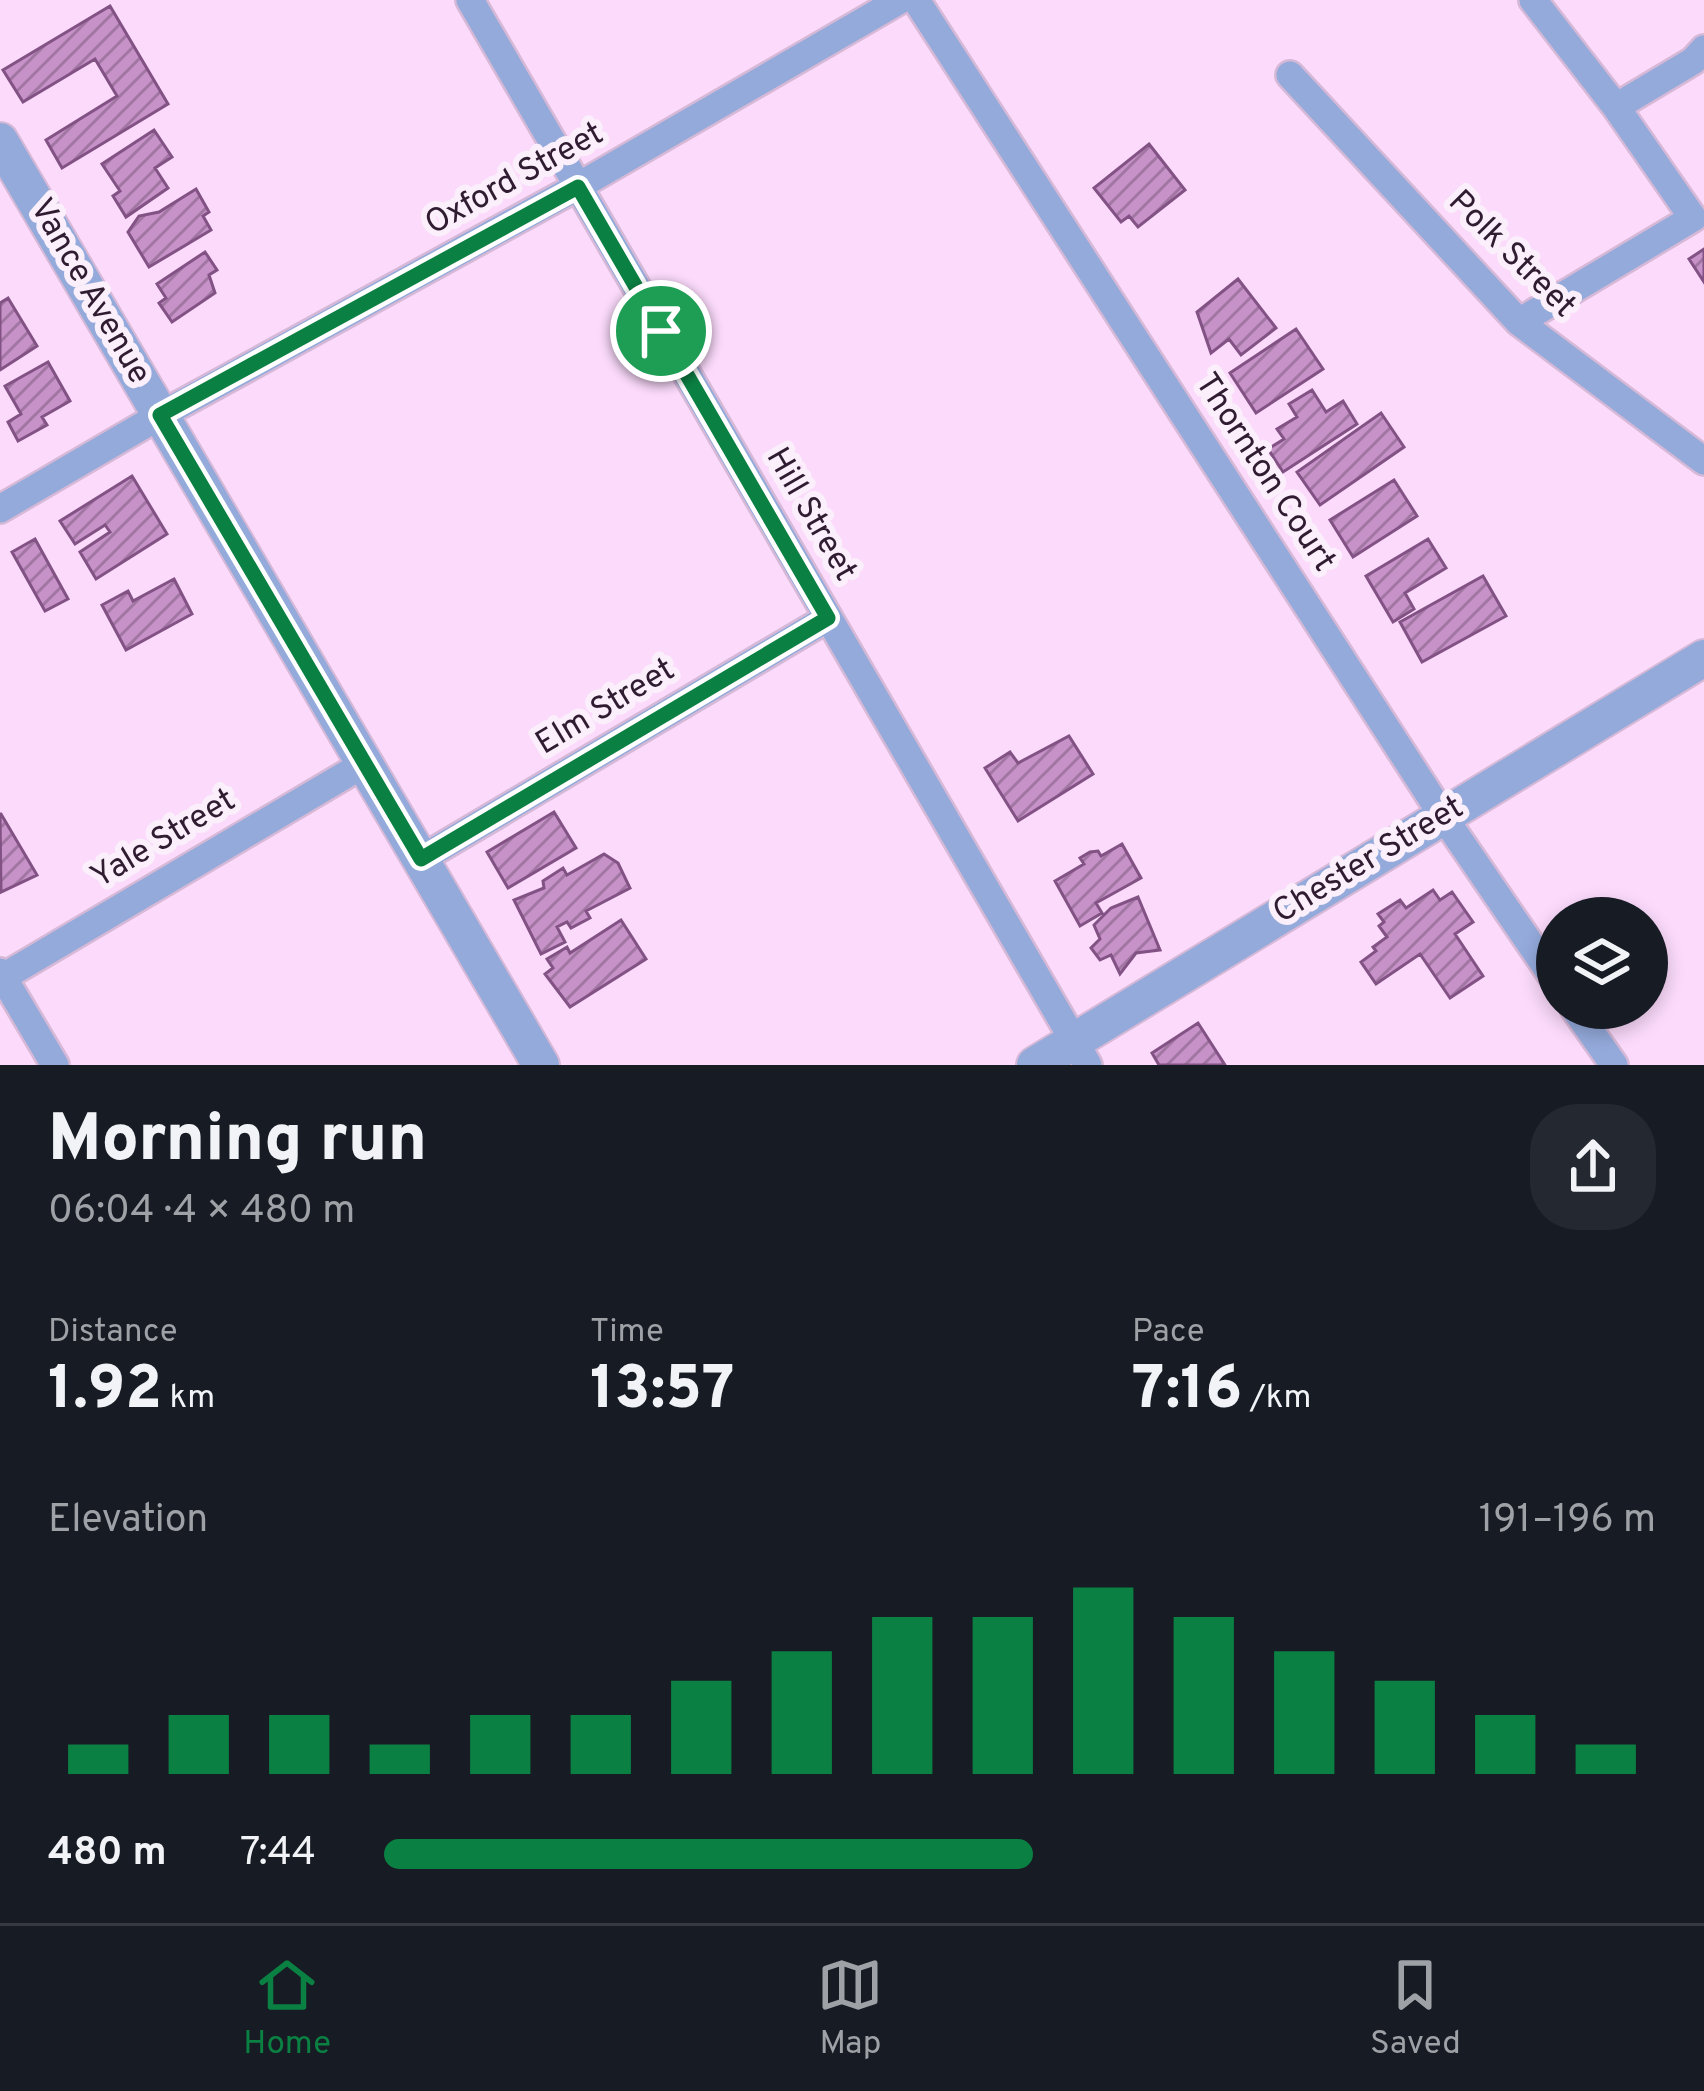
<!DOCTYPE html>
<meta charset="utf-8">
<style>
:root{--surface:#171b24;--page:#242831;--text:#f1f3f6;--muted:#9ea1a6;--line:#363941;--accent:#0b8043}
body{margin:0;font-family:Overpass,sans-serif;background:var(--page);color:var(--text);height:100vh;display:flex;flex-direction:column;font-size:45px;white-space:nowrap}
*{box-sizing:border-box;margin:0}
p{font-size:39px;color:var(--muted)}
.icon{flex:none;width:66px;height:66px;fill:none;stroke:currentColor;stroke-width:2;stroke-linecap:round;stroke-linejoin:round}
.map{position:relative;height:1065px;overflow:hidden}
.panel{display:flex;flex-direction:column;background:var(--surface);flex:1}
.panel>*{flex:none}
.controls{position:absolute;left:1536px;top:897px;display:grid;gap:24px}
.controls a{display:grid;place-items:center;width:132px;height:132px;border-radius:50%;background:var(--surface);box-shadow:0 6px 18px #0003;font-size:60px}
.pin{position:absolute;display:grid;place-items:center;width:102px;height:102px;color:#fff;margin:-51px;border:6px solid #fff;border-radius:50%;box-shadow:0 3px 12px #0007}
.round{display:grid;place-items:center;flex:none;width:126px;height:126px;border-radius:48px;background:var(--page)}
.overview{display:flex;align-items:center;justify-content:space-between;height:204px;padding:0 48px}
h1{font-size:66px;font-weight:800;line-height:90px}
.figures{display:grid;grid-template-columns:repeat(3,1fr);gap:18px;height:204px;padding:12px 48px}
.figures div{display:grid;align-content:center}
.figures b{font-size:60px;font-weight:800}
.figures small{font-size:33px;font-weight:400}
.figures p{font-size:33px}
.chart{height:336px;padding:24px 48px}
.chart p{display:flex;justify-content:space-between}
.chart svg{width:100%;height:216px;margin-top:12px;stroke:var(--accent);stroke-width:6}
ul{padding:0 48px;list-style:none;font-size:39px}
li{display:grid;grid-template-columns:192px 144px 1fr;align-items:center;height:90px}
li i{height:30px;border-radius:15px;background:var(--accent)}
.tab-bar{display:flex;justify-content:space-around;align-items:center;height:168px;border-top:3px solid var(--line);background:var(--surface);font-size:33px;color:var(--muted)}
.tab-bar a{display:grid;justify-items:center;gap:6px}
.tab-bar .active{color:var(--accent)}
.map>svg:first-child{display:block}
</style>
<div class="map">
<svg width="1704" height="1065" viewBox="0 0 1704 1065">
<defs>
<pattern id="building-hatch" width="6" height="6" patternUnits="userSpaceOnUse" patternTransform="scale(3)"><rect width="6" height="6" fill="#c692c8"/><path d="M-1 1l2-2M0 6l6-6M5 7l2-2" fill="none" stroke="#a176a3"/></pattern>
</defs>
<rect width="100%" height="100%" fill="#fbdafb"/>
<path fill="url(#building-hatch)" stroke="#825284" stroke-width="3" d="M110,6L168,104L62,168L46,140L117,96L95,59L23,102L3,70Z
M154,130L172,157L155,168L168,188L126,217L113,196L120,191L102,164Z
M1149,144L1185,190L1138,227L1129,216L1121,222L1094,188Z
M196,189L209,212L203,216L211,230L149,267L128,232L139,216L159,212Z
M1704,249V282L1689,259Z
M205,252L217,270L209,275L215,293L172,322L159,303L166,298L157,284Z
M1238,279L1276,328L1241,355L1229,339L1211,353L1197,312Z
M8,298L37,346L0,370V303Z
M1296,329L1323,369L1256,413L1230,373Z
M48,362L70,401L42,417L47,425L18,441L8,422L21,414L5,386Z
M1312,390L1326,412L1343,401L1357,424L1283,472L1268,449L1284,439L1277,429L1297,417L1289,404Z
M1381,413L1404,447L1320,505L1297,472Z
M132,476L167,534L96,579L80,552L110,532L105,525L75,544L60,521Z
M1394,480L1417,516L1353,557L1330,520Z
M35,539L68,599L45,611L12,552Z
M1428,539L1446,568L1405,593L1414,609L1393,622L1366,576Z
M1483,576L1506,616L1422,662L1400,622Z
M174,579L192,614L126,650L102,605L128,591L133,601Z
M1069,736L1093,774L1018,821L985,768L1010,752L1018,763Z
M554,812L576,848L508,888L487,852Z
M1,814L37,875L1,892L0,814Z
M1122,844L1141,878L1096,903L1102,913L1080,926L1055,881L1084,864L1080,858L1090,852L1098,851L1101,856Z
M604,854L618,863L630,888L586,911L590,918L571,928L567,922L557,927L565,942L541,954L514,900L544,888L543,881L563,868L567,875Z
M1433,890L1440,900L1452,892L1473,922L1455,934L1483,976L1450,998L1420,954L1376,984L1361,962L1376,951L1373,947L1387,937L1379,926L1384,922L1378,914L1400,900L1406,908Z
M1138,897L1160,950L1136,953L1120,974L1111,955L1100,960L1091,948L1100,939L1094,925L1111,908Z
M621,920L646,959L570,1007L545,974L553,968L547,959L567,947L570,953Z
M1198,1023L1225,1065H1159L1152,1053Z"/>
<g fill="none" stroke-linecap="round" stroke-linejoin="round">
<defs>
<path id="minor" d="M470,0L1088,1065
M916,0L1443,816L1557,983
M1290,75L1519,322L1704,461
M1616,107L1693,61L1704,49
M1519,322L1693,218L1616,107L1533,0
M0,509L161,415L577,187L900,0
M421,859L828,618
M0,972L55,1065
M0,979L364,764
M1574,1008L1614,1065"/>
<path id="tertiary" d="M0,141L541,1065
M1035,1065L1704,658"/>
</defs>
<use href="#minor" stroke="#d6b8d7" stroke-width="32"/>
<use href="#tertiary" stroke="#d6b8d7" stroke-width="40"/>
<use href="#minor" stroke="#94aadb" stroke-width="27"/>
<use href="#tertiary" stroke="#94aadb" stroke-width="36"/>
</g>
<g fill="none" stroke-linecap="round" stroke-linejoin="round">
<defs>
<path id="route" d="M578,187L828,618L421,859L160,415Z"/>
</defs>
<use href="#route" stroke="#fff" stroke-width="24"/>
<use href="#route" stroke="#0b8043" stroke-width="15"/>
</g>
<g text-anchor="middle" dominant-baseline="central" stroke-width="12" stroke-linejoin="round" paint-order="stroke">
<g font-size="33" fill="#301c31" stroke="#fbeffb">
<text transform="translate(515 180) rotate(-29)">Oxford Street</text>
<text transform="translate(1511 255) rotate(45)">Polk Street</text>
<text transform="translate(89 292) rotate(60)">Vance Avenue</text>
<text transform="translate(1264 473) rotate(57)">Thornton Court</text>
<text transform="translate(810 515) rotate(60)">Hill Street</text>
<text transform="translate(606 708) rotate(-31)">Elm Street</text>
<text transform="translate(164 840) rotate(-31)">Yale Street</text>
<text transform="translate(1369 861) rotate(-31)">Chester Street</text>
</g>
</g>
</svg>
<div class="controls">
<a><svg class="icon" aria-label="layers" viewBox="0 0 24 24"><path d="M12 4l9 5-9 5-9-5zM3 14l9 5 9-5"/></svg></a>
</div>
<div class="pin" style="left:661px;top:331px;background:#1e9e55"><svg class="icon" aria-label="arrive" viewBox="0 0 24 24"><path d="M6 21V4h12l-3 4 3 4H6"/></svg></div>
</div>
<section class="panel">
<div class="overview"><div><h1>Morning run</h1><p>06:04 · 4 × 480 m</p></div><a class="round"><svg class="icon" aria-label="share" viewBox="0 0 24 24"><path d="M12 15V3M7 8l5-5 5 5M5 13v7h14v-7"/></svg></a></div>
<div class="figures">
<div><p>Distance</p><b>1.92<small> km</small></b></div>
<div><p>Time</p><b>13:57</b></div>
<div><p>Pace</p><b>7:16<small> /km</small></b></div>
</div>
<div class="chart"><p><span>Elevation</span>191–196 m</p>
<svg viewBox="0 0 160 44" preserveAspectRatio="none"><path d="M5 44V38M15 44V32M25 44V32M35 44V38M45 44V32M55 44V32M65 44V25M75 44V19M85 44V12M95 44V12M105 44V6M115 44V12M125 44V19M135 44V25M145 44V32M155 44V38"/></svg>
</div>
<ul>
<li><b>480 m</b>7:44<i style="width:51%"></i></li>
</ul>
</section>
<nav class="tab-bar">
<a class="active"><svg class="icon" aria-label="home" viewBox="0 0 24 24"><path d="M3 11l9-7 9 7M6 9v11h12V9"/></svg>Home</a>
<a><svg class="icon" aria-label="map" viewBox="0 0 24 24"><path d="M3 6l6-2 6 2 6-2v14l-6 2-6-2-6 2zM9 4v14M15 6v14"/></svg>Map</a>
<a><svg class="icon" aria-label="saved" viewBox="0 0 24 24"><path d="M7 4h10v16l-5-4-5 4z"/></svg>Saved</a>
</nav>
